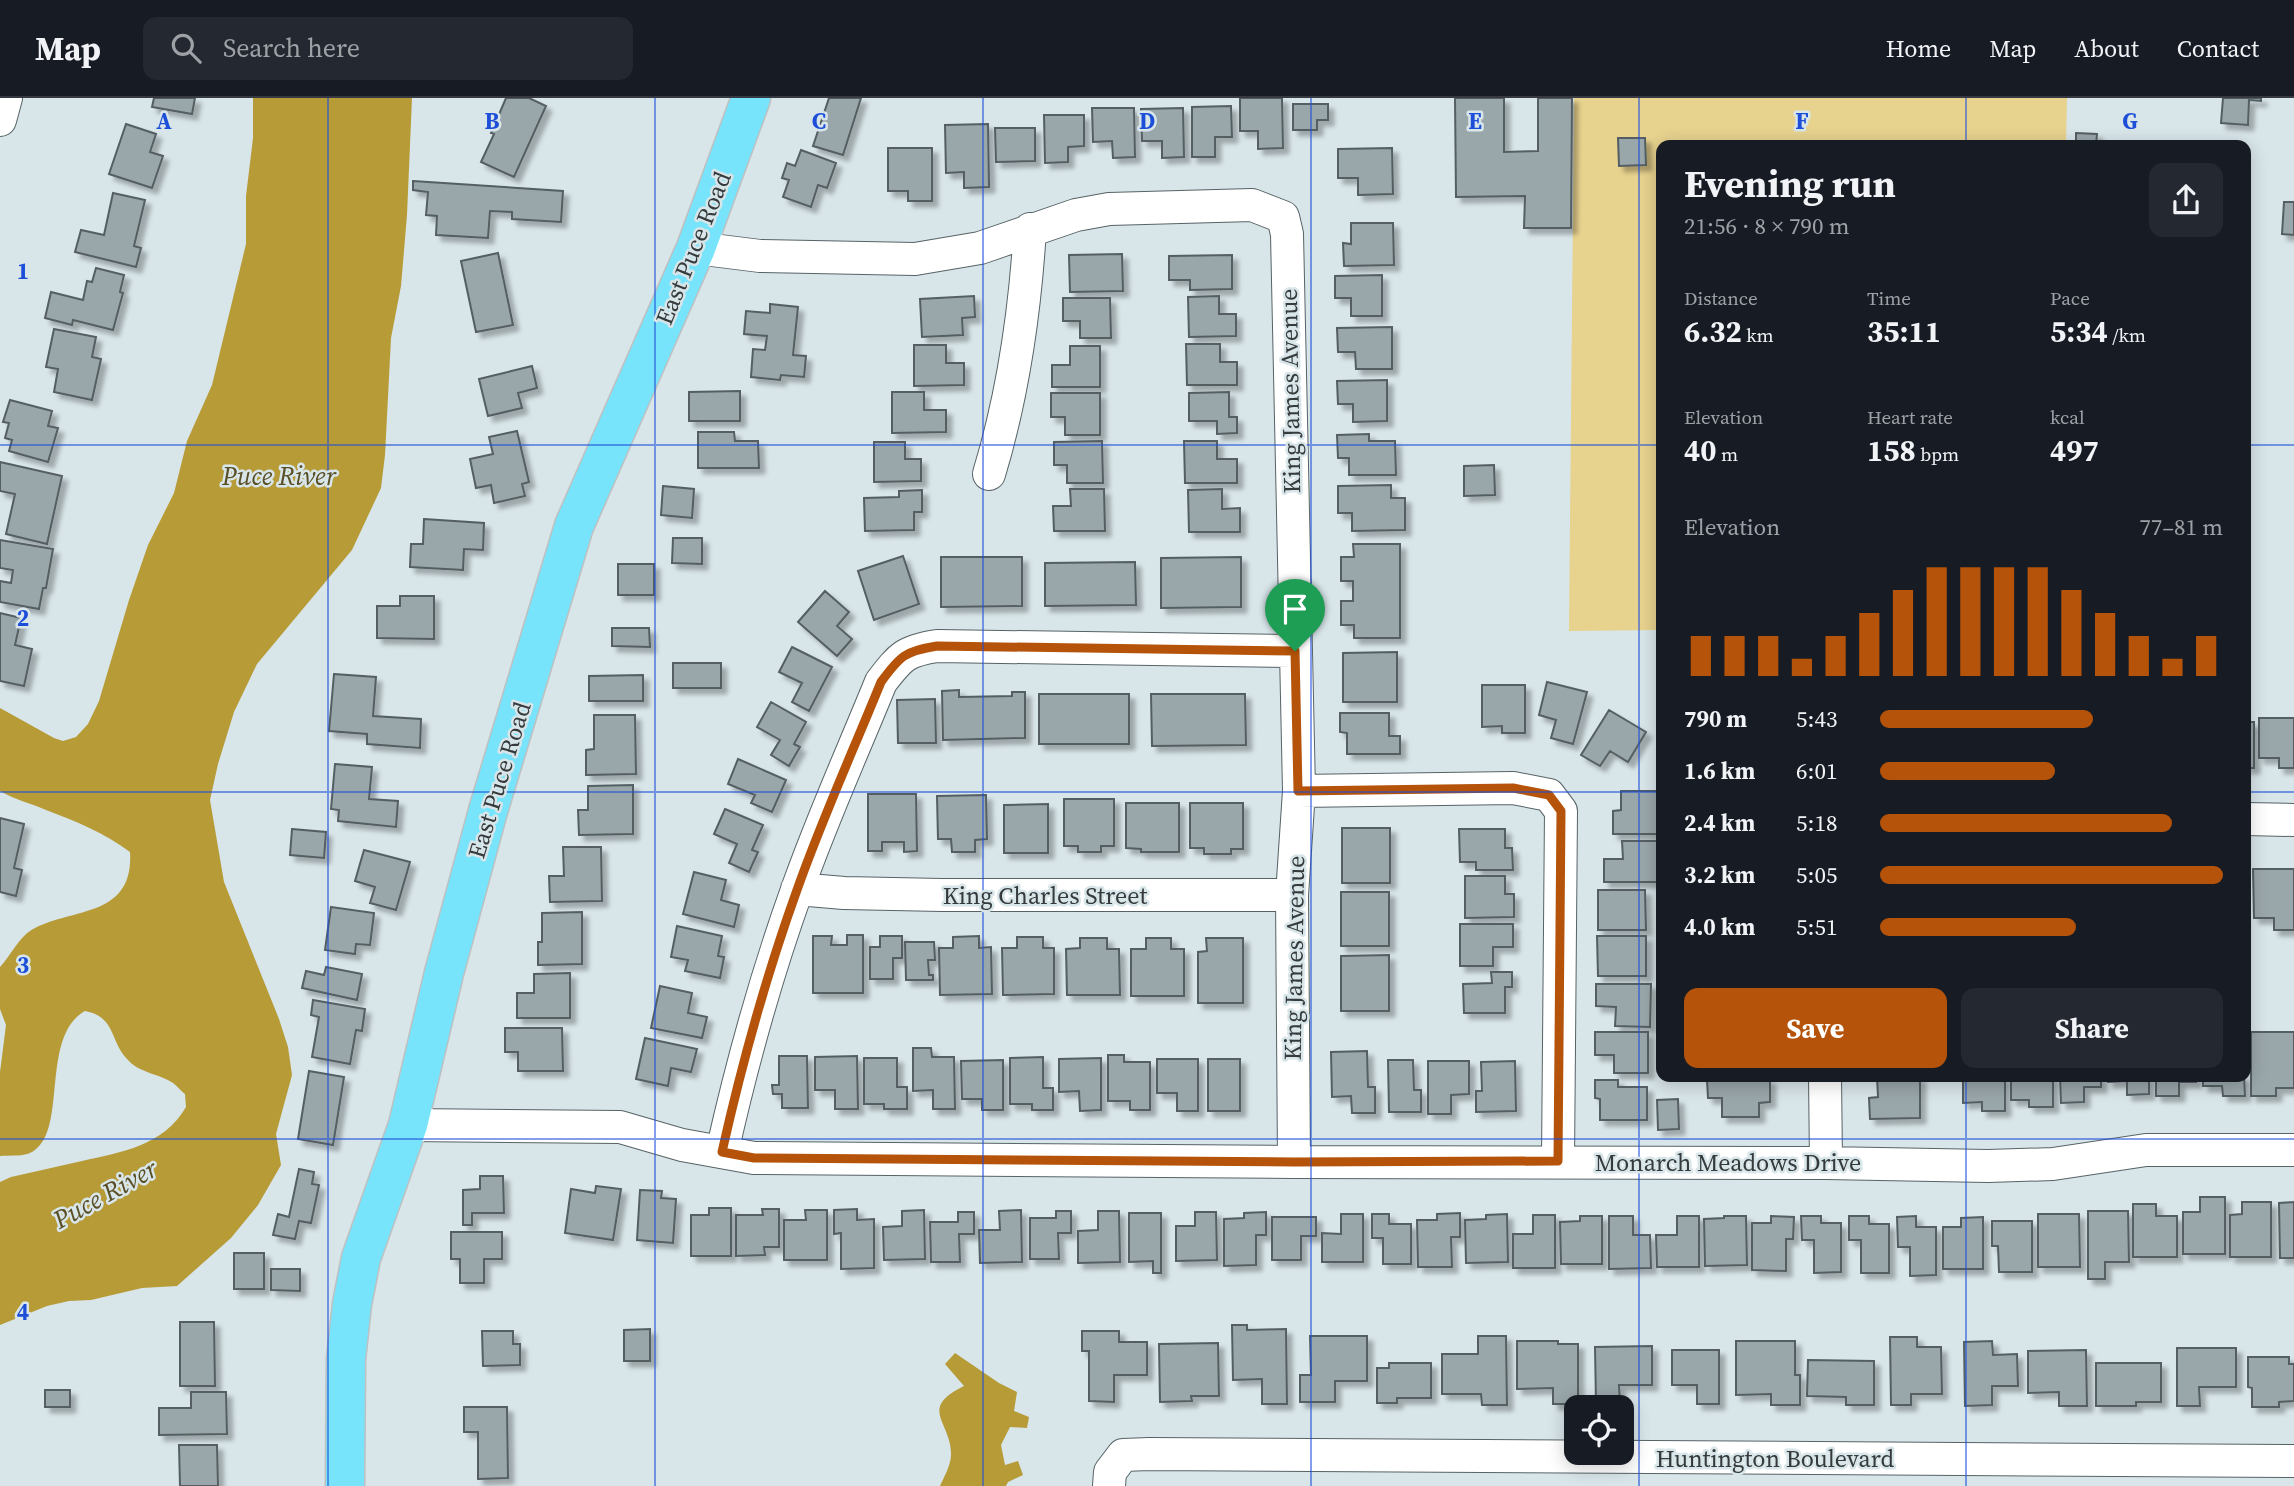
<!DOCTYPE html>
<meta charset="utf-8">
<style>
:root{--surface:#171b24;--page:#242831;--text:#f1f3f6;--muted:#9ea1a6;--line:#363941;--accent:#b45309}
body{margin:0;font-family:"Source Serif 4",serif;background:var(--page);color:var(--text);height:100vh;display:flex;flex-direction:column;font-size:26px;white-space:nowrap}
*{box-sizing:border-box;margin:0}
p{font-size:23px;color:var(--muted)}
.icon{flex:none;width:38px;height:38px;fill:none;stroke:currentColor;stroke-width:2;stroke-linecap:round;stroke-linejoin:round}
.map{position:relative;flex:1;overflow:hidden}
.side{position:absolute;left:1656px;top:42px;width:595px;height:942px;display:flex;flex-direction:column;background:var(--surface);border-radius:14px;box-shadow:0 4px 18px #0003}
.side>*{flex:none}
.buttons{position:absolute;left:1564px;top:1297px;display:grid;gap:14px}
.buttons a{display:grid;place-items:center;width:70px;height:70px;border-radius:14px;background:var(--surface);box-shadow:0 4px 18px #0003;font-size:35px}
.pin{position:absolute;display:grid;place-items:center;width:60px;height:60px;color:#fff;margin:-72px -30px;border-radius:50% 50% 50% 0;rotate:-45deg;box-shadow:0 0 7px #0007}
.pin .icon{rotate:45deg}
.round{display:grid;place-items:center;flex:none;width:74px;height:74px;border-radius:14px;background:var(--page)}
.head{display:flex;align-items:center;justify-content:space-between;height:119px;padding:0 28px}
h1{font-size:38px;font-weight:700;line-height:52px}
.stats{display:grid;grid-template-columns:repeat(3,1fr);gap:10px;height:119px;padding:7px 28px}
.stats div{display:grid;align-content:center}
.stats b{font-size:30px;font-weight:700}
.stats small{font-size:19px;font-weight:400}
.stats p{font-size:19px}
.chart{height:196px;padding:14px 28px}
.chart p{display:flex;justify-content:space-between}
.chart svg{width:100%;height:126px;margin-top:7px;stroke:var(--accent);stroke-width:6}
.primary-button{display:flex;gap:14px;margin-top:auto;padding:14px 28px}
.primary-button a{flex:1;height:80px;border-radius:14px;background:var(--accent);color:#fff;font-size:28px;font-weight:700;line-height:80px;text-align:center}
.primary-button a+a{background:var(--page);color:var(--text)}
ul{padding:0 28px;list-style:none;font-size:23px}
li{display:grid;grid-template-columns:112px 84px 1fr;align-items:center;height:52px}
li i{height:18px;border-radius:9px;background:var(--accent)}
header{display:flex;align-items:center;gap:42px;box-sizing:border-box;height:98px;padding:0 35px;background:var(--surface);border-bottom:2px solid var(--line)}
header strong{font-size:33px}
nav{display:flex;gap:38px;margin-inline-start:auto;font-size:24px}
.search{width:490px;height:63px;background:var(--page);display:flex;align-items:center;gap:18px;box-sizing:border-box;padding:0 24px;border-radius:14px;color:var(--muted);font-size:26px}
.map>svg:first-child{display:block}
</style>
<header>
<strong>Map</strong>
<div class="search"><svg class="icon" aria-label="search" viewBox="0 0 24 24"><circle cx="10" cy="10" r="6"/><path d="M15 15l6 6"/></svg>Search here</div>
<nav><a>Home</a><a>Map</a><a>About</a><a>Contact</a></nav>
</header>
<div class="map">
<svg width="2294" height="1388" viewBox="0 0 2294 1388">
<defs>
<filter id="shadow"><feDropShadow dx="5.5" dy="5.5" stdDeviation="2" flood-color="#0004"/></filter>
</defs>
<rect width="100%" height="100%" fill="#d8e5e9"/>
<path fill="#e7d28e" d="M1574,0H2067L2066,47H1661V532L1569,533Z"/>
<path fill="#b79b37" d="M253,0H412L407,117L401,188L391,240L385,357L381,390L352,452L257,566L234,614L218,666L210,702L224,784L279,921L288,949L292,977L276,1036L281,1067L258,1107L231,1140L177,1188L142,1190L91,1202L69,1203L47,1208L0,1227V1084L11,1079C35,1074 58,1068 82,1063C122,1054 163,1048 186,1009L185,996C181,993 177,988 173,985C160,976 140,975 129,963C109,944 117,919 85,913C39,939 69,1033 32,1054C24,1059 10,1057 0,1058V974L6,927L0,911V869C12,856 20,837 35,830C74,810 134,819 130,754C105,735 75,723 46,712C30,705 15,702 0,693V610L54,640L63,643L76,639L88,626L99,603L129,502L148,447L174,395L187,343L212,287L246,146V98L253,40Z
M955,1255L999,1285L1017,1294L1014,1313L1029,1319L1027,1330L1010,1329L1001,1347L1005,1367L1018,1363L1023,1377L1008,1384L1006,1388H940C944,1379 951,1367 951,1357C952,1324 917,1311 964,1288L945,1266Z"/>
<path fill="#99a6aa" stroke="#545f63" stroke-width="2" filter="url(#shadow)" d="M154,0H195L192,16L152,9Z
M506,0H529L546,8L514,79L481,64L494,36L491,35Z
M829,0H861L843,57L813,48Z
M1240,0H1282L1283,50L1258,51V33H1240Z
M1455,0H1504V54L1538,53V0H1572L1571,130H1524L1525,98L1456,99Z
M2223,0H2261V3L2249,2L2248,27L2221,25Z
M1293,6H1328V22H1317V32H1293Z
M1231,8L1232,39H1215V59H1192V9Z
M1092,10H1134L1135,59L1113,60L1112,43L1093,44Z
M1183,10L1184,59L1162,60V43H1142L1141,11Z
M1044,17H1084V48L1068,49V64L1045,65Z
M126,26L156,36L150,54L163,58L152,90L109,76Z
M988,26L989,89L964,90V74L946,75L945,27Z
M995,30H1035V63L996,64Z
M2076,35L2097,36L2096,47H2076Z
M1618,40H1645L1646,67L1619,68Z
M888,50H932V103H908V93H888Z
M1392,50L1393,96L1358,97V80H1338V51Z
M801,52L836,65L827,90L818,87L811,109L783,99L789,82L782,80L787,65L795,68Z
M413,83L563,93L561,124L512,121V114L490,113L488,140L436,137L437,118L426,117L428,94L413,92Z
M113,95L145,102L134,148L141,150L136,169L75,154L81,132L104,137Z
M2284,104H2294V137L2282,136Z
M1351,125H1393L1394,167L1344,168L1343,145L1351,146Z
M498,155L513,227L476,234L461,163Z
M1122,156L1123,193L1070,194L1069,157Z
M1232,157V191L1190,192V182H1169V158Z
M96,170L124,177L120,194L123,195L113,232L73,222L72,227L45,220L51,194L83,202L87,183L92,184Z
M1382,177V218H1351V200H1335V178Z
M974,198L975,219L962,220L963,237L922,239L920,201Z
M1219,198V216H1236V238L1189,239L1188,199Z
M1063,200H1110L1111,240H1080V223H1063Z
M770,206L798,209L793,257L806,258L804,279L781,277L780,282L751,279L753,251L765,252L767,238L744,236L746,213L770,215Z
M1392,229V271H1356L1355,254H1338L1337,230Z
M54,231L96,239L92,259L101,261L92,302L54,294L58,271L46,269Z
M1186,246H1220V264H1237V287H1187Z
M914,247H946V265H964V287L914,288Z
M1070,248H1100V289H1052V267H1070Z
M532,268L537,290L518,295L522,310L488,318L479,281Z
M1387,282V323L1353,324V306H1338L1337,283Z
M740,293V323H689V294Z
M892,294H924V312H946V334L892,335Z
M1229,294V319H1237V335L1217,336V323H1189V295Z
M1051,295H1100V337H1065V319H1051Z
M10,302L52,313L48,328L58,330L48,364L9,353L12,342L5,340L9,325L3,324Z
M517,333L529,384L522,386L525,398L494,405L491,387L476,390L470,361L493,356L489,339Z
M698,334H734L735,343H758L759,370H698Z
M1369,336V343H1395L1396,377H1349V360H1338L1337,337Z
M1102,343L1103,385H1067V367H1054V344Z
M1184,343H1217V361H1237V385H1185Z
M874,344H905V361H921V383L874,384Z
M0,364L62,378L47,446L6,436L15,396L0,393Z
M1494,367L1495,397L1464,398V368Z
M1391,387V400H1405V432L1352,433V415H1338V388Z
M663,388L694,391L692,420L661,417Z
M1070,391H1104L1105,433H1054L1053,408H1071Z
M1222,391V411L1240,410V434H1189L1188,392Z
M922,392V414H914V432L865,433L864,400L899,399V393Z
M424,421L484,425L483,452L464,451L463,472L410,469L411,446H423Z
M673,440H702V466L672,465Z
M0,442L53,451L46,490H43L39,511L0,504V483L11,485L13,472L0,470Z
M1353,446H1400V540H1354V527H1341V503H1353V483H1341V459H1354Z
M903,458L919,506L874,522L858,473Z
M941,459H1022V508L941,509Z
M1241,459V509L1161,510V460Z
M1135,464L1136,507L1045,508V465Z
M618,466H654V497H618Z
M825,493L849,514L837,528L852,541L837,558L798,524Z
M400,498H434V541L377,540V508H400Z
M0,515L21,520L15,547L32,551L24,588L0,583Z
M612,530H649L650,549L612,548Z
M792,549L832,569L809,613L792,604L802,585L779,574Z
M1397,554V604H1343V555Z
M673,565H721V590H673Z
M334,576L376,579L373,618L421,621L420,650L367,646V636L329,633Z
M643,577V603H589V578Z
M1547,584L1587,594L1573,646L1551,640L1556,622L1539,617Z
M1482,587H1525V635H1502V628L1482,629Z
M959,592V599L1012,598V594H1025V640L943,642L942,593Z
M1039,596H1129V646H1039Z
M1151,596H1245L1246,647L1152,648Z
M935,601L936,645H898L897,602Z
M771,604L806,624L794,646L800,649L789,668L771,657L780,642L757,629Z
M1609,612L1646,634L1628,664L1610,653L1600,668L1581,657Z
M1340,615H1389V638H1400V656H1347V635L1340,634Z
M594,617H635L636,676L586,677V652L594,651Z
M2259,620H2294V670H2279V660H2259Z
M2245,624H2254V670H2245Z
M738,661L786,682L772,714L751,705L755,697L728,686Z
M335,666L372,669L369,701L398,703L396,729L338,723L339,712L331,711Z
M633,687V736L579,737L578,712H588V688Z
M1621,693H1661V736H1613V713L1621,712Z
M868,696H916L917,753L904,754V744H882V753H868Z
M986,697L987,741L975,742V754H952L951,741H938L937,698Z
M1064,701H1114V748H1101V754H1078V748H1064Z
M1126,705H1179V754H1141V751L1126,750Z
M1190,705H1243V751H1231V756H1204V750H1190Z
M1048,706V755H1004V707Z
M725,711L763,727L752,752L758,754L749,774L729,765L737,746L714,736Z
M0,720L24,726L14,770L22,772L16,798L0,794Z
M1342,730H1390V785H1342Z
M292,731L326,734L324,760L290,757Z
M1459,731H1505V750H1512L1513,772H1476V764H1460Z
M1622,743H1657L1658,784H1604V761H1623Z
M563,749H601L602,803L550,804L549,778H564Z
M364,752L410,764L396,812L370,805L375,789L355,783Z
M2253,771H2294V832H2274V820H2254Z
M694,774L726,782L721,802L739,807L734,829L683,816Z
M1465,778H1505V796H1514V819L1465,820Z
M1598,792H1645L1646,832H1598Z
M1341,794H1389V848H1341Z
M331,809L374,815L370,847L356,846L355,856L325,852Z
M582,814V866L538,867V844H542V815Z
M1460,826H1513V849H1493V868H1460Z
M677,828L722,838L718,858L724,859L720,880L685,873L688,862L671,859Z
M847,837H863V895H813V838H832L831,847H847Z
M880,838H902V860H893V881H870V849H880Z
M979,838V850L991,849L992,896L940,897L939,850H953V839Z
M1597,838H1646V878H1598Z
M1017,839H1043V850H1054V896L1003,897L1002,850H1017Z
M1080,840H1107V851H1119L1120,897H1067L1066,851L1080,850Z
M1146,840H1171V851H1184V898H1131V851H1146Z
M1206,840H1243V905H1198V854L1207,853Z
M905,844H934L935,862H928L929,877H933V882H906Z
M1389,857V913H1341V858Z
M326,869L362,876L357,902L302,890L306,873L324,877Z
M1491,874H1512V889H1505V915H1464L1463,886L1492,885Z
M570,875V920H517V895H534V876Z
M1596,886H1651L1650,929L1615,928L1616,909L1596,908Z
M660,888L692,895L688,915L707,919L702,940L651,930Z
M313,902L365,911L362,933L356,932L350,966L312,959L319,919L311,917Z
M505,930H562L563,973H518V954H505Z
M1595,934H1648V975H1614V957H1595Z
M2251,934H2294V990H2276V998H2251Z
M645,940L697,951L691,974L671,970L668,988L636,981Z
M913,950H931L932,959H954L955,1011H933V992L913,993Z
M1367,953L1368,989H1375V1015H1352L1351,998L1332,999L1331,954Z
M1108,957H1124V964H1150V1012H1130V1003H1108Z
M779,958H807L808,1010H782V996H773L772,987H779Z
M857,958L858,1011H835V992H815V959Z
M1043,959V990H1053V1012H1032V1006H1010V960Z
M864,960H897V989H907V1011H884V1006H864Z
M1101,960V1012L1080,1013L1079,993L1059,994V961Z
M1157,961H1198V1013H1177V995H1157Z
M1208,961H1240V1013H1208Z
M1003,962V1012H982V1001H962L961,963Z
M1388,962H1413L1414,992H1421V1014H1389Z
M1428,963H1469V996L1451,997V1016H1428Z
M1515,963L1516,1013L1476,1014V993H1482L1481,964Z
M309,973L344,979L333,1047L298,1041Z
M1963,978H2005V1013H1982V1004L1963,1005Z
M2011,978H2053V1009H2029V1002H2011Z
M2060,978H2101V989H2084V1004L2061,1005Z
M2108,978H2149V996L2127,997V983L2108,984Z
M2156,978H2196V984H2179V998H2156Z
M2203,978H2244L2245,998H2223L2222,988H2203Z
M1877,979H1920V1020L1870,1021L1869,1000L1878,999Z
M1770,981V1004L1759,1005V1019H1722V1000H1708L1707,982Z
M1595,982H1618V989H1647V1022H1600V1001L1595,1000Z
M1678,1001L1679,1031L1658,1032L1657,1002Z
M299,1071L314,1074L312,1086L319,1087L311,1125L299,1123L295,1141L273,1137L278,1116L289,1119Z
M480,1078H503L504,1115H472V1127H463V1092L480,1091Z
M596,1088L621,1091L613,1142L565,1135L571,1091L595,1095Z
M640,1092L662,1093L661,1100L676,1101L673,1145L637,1142Z
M2200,1099H2225V1156H2183V1114H2200Z
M2242,1104H2271V1159H2230V1117L2242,1116Z
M2294,1104V1160H2280L2279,1105Z
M2133,1106H2156V1118H2177V1159H2133Z
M709,1110H731V1158H691V1117H709Z
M762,1111H779V1149H764L765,1157L736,1158V1117H763Z
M857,1111V1122L874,1121V1170L841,1171V1135L834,1136V1112Z
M805,1112H827V1162H784V1122H806Z
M924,1112L925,1161L884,1162L883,1129L902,1128V1113Z
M1021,1112L1022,1164L980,1165L979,1132H1000L999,1113Z
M1056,1113H1071V1135H1058L1059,1161H1030V1120H1056Z
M1098,1113H1119L1120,1164L1078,1165V1133L1098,1132Z
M2088,1113H2128L2129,1164H2105V1181H2088Z
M958,1114H974V1136H959L960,1164H931L930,1124H958Z
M1195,1114H1216L1217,1162L1176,1163V1128H1195Z
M1266,1114V1137H1256V1167L1224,1168V1121L1244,1120V1115Z
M1129,1115H1161V1175H1153V1163L1129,1164Z
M1460,1115V1139H1451L1452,1169H1418L1417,1122H1437V1116Z
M1341,1116H1363V1164H1322V1135L1341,1136Z
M1372,1116H1389V1126H1411V1166H1383V1140H1372Z
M1507,1116L1508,1164L1466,1165L1465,1122L1486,1121V1117Z
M2038,1116H2079L2080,1169H2038Z
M1533,1117H1555V1170H1513V1136H1533Z
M1580,1118H1602V1166H1561L1560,1124L1580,1123Z
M1609,1118H1633V1137H1650L1651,1170L1609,1171Z
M1677,1118H1699V1169H1657L1656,1137H1677Z
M1724,1118H1746L1747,1167L1705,1168L1704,1121L1724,1120Z
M1771,1118L1794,1119L1793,1141H1786V1173L1752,1172V1125H1771Z
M1801,1118H1821V1125H1841V1174L1814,1175V1142H1802Z
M1849,1118H1869V1126H1889V1175H1861V1142H1849Z
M1916,1118V1129H1936V1177L1910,1178V1149H1898L1897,1119Z
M1272,1119H1316V1138H1301V1162H1272Z
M1983,1119V1171H1943V1129H1961V1120Z
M1992,1123H2032V1174H1999L1998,1148H1992Z
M451,1134H502V1161H484V1185H460V1161H451Z
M234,1155H264V1191H234Z
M271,1171H300V1193L271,1192Z
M180,1224H214L215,1288H180Z
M1232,1227H1247V1232L1286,1231L1287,1306H1262V1281L1233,1282Z
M650,1231V1263H624V1232Z
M482,1233H513V1246H520V1267L483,1268Z
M1082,1233H1119V1244H1147V1277H1114V1304L1089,1303V1253H1082Z
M1310,1238H1367V1283H1335V1304H1300V1277H1311Z
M1478,1238H1506L1507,1307H1482L1481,1296H1442V1256H1478Z
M1890,1239H1917V1249H1941L1942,1296H1911V1307H1891Z
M1517,1243H1558V1246H1578V1306H1553V1290L1517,1291Z
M1736,1243H1795V1277H1800V1307H1771V1296L1736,1297Z
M1992,1243L1993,1257L2017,1256L2018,1288H1992V1307L1965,1308L1964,1244Z
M1218,1245L1219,1298H1191L1192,1303L1160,1304L1159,1246Z
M1652,1248V1287H1619L1620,1306H1596L1595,1249Z
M2177,1250H2236V1289H2199L2200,1308H2177Z
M1672,1252H1719V1306H1697V1287H1672Z
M2086,1252L2087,1308H2059V1294L2028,1295V1253Z
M2248,1259H2289V1266H2294V1303L2279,1304V1309H2252V1290L2248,1289Z
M1808,1262L1874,1263V1307H1846V1299L1807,1298Z
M1389,1265H1431V1300H1397V1305H1377V1270H1389Z
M2096,1265H2161V1304H2136V1308H2096Z
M45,1292H70V1309H45Z
M191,1294H226L227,1336L159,1337V1310H191Z
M464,1309H507L508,1380L478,1381V1334H464Z
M179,1347H217L218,1388H180Z"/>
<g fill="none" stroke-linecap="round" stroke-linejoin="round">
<defs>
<path id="minor" d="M0,22L6,0
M696,150L760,158L915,161L980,150L1076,117L1109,111L1252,107L1283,119L1287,136L1299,693L1292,797L1294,1064
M989,376C1013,297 1025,214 1030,131
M1299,693L1513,690L1549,697L1561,713L1558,1063
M2245,721L2294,722
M797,791L844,795L942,797H1292
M1825,978L1826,1065
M408,1027L620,1029L682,1047L754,1060L1294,1064L1826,1065L1988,1068L2053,1066L2146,1052H2294
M722,1054C742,965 766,878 797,792C822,721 853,653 881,584C901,558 905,553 937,548L1295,553
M1109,1388L1110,1374L1123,1357L1149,1356L2294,1363"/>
<path id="major" d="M345,1388L346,1261L352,1206L361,1160L408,1027L444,875L488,713L574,428L696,150L751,0"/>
</defs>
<use href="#minor" stroke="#576366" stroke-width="34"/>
<use href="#major" stroke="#bec0c1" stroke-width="41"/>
<use href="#minor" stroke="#fff" stroke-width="32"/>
<use href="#major" stroke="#77e4fb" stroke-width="38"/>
</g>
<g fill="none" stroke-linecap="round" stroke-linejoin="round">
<defs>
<path id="route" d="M937,548L1295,553L1298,693L1513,690L1549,697L1561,713L1558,1063L1294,1064L754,1060L722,1054C742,965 766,878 797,792C822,721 853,653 881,584C900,558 905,553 937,548Z"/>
</defs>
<use href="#route" stroke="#fff" stroke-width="14"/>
<use href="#route" stroke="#b45309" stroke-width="9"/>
</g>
<path fill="none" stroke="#1d4ed8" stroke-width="2" stroke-opacity="0.55" d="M328,0V1388M655,0V1388M983,0V1388M1311,0V1388M1639,0V1388M1966,0V47M0,347H1661M2245,347H2294M0,694H1661M2245,694H2294M1966,978V1388M0,1041H2294"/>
<g text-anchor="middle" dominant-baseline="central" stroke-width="5" stroke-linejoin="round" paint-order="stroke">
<g font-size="24" fill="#353a3c" stroke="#d8e5e9">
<text transform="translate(693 150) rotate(-68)">East Puce Road</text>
<text transform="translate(1290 293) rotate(-91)">King James Avenue</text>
<text transform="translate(499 682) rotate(-73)">East Puce Road</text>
<text x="1045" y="797">King Charles Street</text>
<text transform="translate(1294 860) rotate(-89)">King James Avenue</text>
<text x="1728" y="1064">Monarch Meadows Drive</text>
<text x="1775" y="1360">Huntington Boulevard</text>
</g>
<g font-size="26" font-style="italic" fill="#5a4e25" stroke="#d8e5e9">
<text x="279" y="378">Puce River</text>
<text transform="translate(105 1096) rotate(-29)">Puce River</text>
</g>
</g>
<g font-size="23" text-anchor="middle" font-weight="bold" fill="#1d4ed8" stroke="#d8e5e9" stroke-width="5" stroke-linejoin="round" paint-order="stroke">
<text x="164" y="31">A</text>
<text x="492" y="31">B</text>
<text x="819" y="31">C</text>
<text x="1147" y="31">D</text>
<text x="1475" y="31">E</text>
<text x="1802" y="31">F</text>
<text x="2130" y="31">G</text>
<text x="23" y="181">1</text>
<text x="23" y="528">2</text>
<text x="23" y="875">3</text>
<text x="23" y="1222">4</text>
</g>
</svg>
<div class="buttons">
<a><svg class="icon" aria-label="locate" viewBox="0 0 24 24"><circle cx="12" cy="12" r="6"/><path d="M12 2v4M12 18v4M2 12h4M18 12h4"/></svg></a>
</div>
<div class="pin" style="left:1295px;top:553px;background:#1e9e55"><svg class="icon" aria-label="arrive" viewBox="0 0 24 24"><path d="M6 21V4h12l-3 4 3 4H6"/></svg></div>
<section class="side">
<div class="head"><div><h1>Evening run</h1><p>21:56 · 8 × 790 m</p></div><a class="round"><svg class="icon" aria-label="share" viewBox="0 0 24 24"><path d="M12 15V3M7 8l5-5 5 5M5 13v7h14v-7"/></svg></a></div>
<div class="stats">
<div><p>Distance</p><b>6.32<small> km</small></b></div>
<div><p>Time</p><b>35:11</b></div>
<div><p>Pace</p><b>5:34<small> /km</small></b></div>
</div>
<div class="stats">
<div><p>Elevation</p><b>40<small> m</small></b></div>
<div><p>Heart rate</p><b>158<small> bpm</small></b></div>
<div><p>kcal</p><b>497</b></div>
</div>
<div class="chart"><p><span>Elevation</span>77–81 m</p>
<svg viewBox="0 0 160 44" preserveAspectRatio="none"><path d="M5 44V30M15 44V30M25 44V30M35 44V38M45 44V30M55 44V22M65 44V14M75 44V6M85 44V6M95 44V6M105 44V6M115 44V14M125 44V22M135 44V30M145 44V38M155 44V30"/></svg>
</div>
<ul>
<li><b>790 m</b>5:43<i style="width:62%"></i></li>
<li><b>1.6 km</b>6:01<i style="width:51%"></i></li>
<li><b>2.4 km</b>5:18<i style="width:85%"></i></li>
<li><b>3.2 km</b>5:05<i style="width:100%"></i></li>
<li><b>4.0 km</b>5:51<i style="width:57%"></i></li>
</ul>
<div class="primary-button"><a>Save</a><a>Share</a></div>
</section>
</div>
